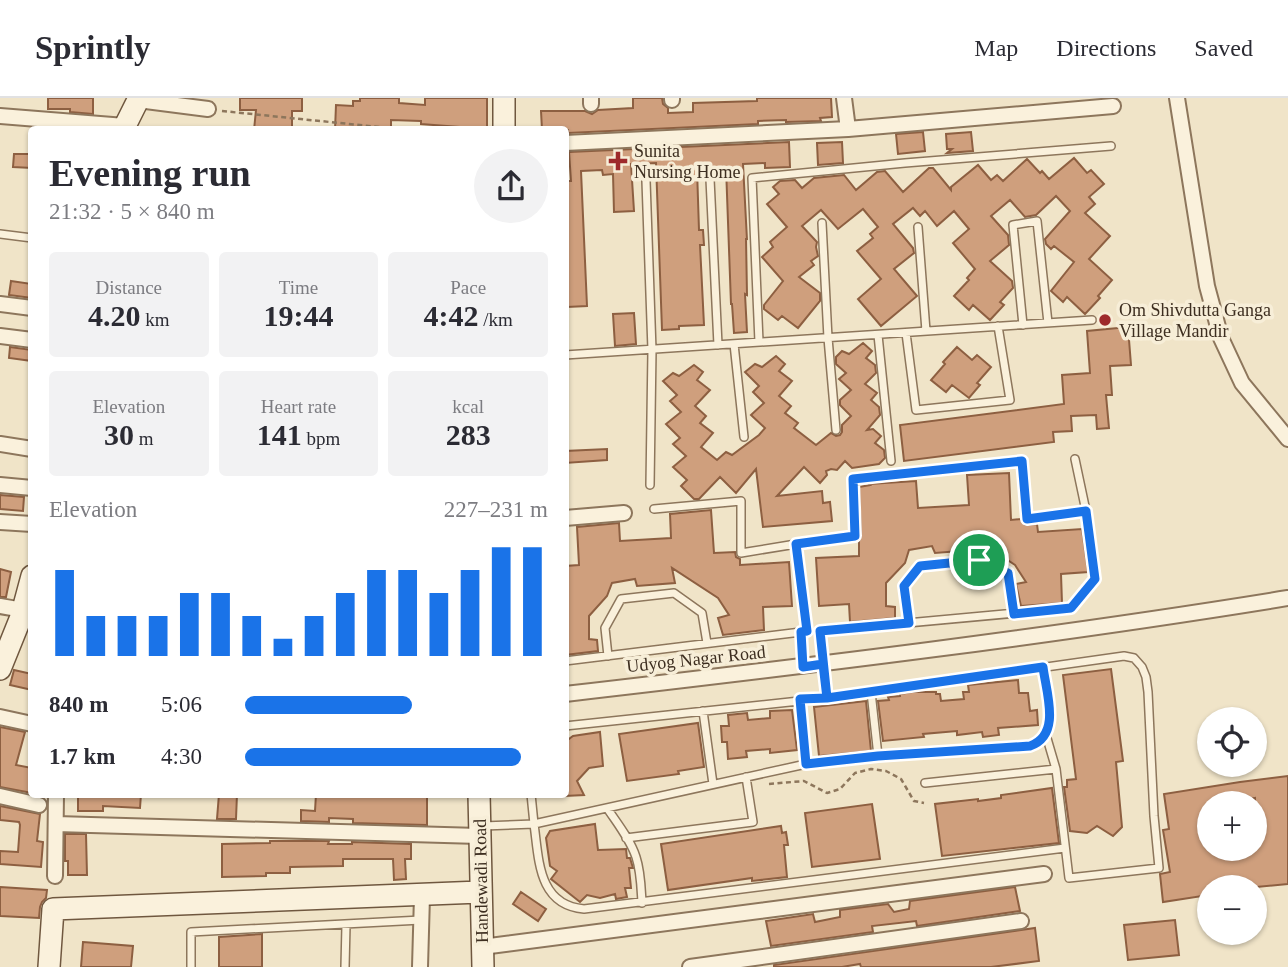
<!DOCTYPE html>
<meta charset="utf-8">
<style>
:root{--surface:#fff;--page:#f2f2f3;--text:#2b2b33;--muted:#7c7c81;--line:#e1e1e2;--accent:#1a73e8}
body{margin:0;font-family:"Times New Roman",serif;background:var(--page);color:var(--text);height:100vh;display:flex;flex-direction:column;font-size:26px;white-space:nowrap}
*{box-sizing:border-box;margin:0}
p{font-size:23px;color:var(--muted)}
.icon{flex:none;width:38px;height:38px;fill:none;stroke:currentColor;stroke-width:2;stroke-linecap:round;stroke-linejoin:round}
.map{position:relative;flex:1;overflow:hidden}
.panel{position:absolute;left:28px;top:28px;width:541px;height:672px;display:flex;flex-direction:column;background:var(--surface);border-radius:7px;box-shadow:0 2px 5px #0004}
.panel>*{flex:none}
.controls{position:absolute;left:1197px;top:609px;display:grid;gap:14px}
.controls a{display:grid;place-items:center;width:70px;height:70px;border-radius:50%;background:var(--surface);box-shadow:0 2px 5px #0004;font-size:35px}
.pin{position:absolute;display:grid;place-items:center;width:60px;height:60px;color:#fff;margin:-30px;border:4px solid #fff;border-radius:50%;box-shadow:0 2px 7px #0007}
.round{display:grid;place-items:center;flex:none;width:74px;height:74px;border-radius:37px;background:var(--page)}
.summary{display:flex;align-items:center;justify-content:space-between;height:119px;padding:0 21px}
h1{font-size:38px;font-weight:600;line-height:52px}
.figures{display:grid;grid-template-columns:repeat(3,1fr);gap:10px;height:119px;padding:7px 21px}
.figures div{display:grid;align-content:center;border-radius:7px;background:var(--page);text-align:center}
.figures b{font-size:30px;font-weight:600}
.figures small{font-size:19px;font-weight:400}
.figures p{font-size:19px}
.chart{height:196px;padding:14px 21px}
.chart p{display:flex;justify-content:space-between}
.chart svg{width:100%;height:126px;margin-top:7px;stroke:var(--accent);stroke-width:6}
ul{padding:0 21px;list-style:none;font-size:23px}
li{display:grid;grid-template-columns:112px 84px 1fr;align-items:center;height:52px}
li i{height:18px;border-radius:9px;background:var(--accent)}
header{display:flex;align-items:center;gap:42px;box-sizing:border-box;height:98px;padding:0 35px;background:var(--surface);border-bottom:2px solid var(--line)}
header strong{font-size:33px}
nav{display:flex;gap:38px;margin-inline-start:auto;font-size:24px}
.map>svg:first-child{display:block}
</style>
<header>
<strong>Sprintly</strong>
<nav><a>Map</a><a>Directions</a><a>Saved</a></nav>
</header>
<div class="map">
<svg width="1288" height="869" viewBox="0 0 1288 869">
<rect width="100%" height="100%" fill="#f0e4c8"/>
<path fill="#cf9f7d" stroke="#8d5f41" stroke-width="2" fill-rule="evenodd" d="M48,0H93V16L70,14V11H48Z
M240,0H302V13H292V32H254L256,12H240Z
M360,0H399V5L425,7V0H487V32H472V30L421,26V23L391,22V32H335L336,7L353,8V3H360Z
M633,0H662L663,6L668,10V15L693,14V5L757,3V0H831L832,19L820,20L821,23L786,24V22L758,23V26L568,35V32H542L541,13H585L592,16L598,12L633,10Z
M923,34L925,53L898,56L896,36Z
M971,34L973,53L947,55L952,51H947L946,36Z
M789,44L790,69L765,70V65L743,66L747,142L746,140L747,197L745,196L747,234L734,235L732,206H731L726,69L697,71L699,132H703L704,147H700L704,227L679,228V231L662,232L656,65L631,66L634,113L614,114L613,76L603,77L602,72L581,73L587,208L567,209L565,83H571L569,54Z
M842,44L843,65L818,67L817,45Z
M14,56H32V70L13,69Z
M1074,60L1087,75L1091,72L1104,86L1089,99L1095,106L1085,115L1110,138L1089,161L1112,182L1098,198L1100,200L1085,216L1067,199L1063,204L1051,193L1074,164L1054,148L1051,151L1046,146L1045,141L1070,113L1056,98L1036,117L1025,119L1010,102L991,118L1008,137L1009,147L990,163L1012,183L1013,190L1000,204L1004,207L990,222L973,207L969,212L954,198L969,182L967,180L975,171L953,145L969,131L954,113L937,128L925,113L920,118L913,110L893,126L913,150L914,155L894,171L917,198L881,228L858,201L881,181L857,153L873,140L870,136L878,129L863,111L838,131L821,112L802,128L817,144L816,149L818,158L811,163L814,167L799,179L820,195V203L798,230L782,218L778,222L764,211V207L783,183L762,159L773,149L770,144L787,129L767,106L779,96L773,89L780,83L795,82L802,90L814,80L844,77L856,92L877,74L885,73L903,94L929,70H933L951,92V89L978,67L991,82L997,77L1003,83L1027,61L1040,75L1042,73L1049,81Z
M11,183L32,186V200L9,197Z
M634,215L636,246L615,248L613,216Z
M1128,229L1131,267L1110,268L1112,297H1106L1109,330L1097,331L1096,317L1071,318L1072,333L1053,334L1054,344L904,363L900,327L1064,306L1062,277L1090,275L1087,233Z
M863,245L872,253L866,260L875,267L876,275L865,286L877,295L871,302L879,309L880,317L867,332L873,331L881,338L875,345L884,352L885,360L879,366L852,370L845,363L837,372L831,371L826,373L827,377L820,385L804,369L777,398L822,393L823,405L830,404L832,423L763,429L756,371L736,395L720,379L699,401H694L681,388L687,382L673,369L686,358L673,346L680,340L666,326L681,314L670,303L677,297L663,283L673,275L679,278L694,267L703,274L697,282L710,292L695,308L706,318L700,325L713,335L701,349L717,362L726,354L732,357L759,337L765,330L751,317L764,305L753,294L759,288L745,274L755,266L762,269L776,258L785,266L779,273L792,283L779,298L791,308L785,315L798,325L794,330L816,347L831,335L836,338L840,337L842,334V327L851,318L840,307V302L851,292L839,281L846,275L836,266V259L842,253L849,256Z
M10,249L32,252V263L9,260Z
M957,249L972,262L977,257L991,269L977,285L980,287L969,300L952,287L946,294L931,282L945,266L943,264Z
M607,351V362L565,365V353Z
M1009,375L1011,422L1021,421L1025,427L1037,426L1038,434L1082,431L1088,474L1061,476L1062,505L1021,508L1016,486L1026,484L1015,467L970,437L972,452L935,455L932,448L909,452L905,465L886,485V508L895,509V520L850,524L849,506L819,508L816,460L859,458V443L861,438L859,389L870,387L869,386L916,383L918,410L969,407L967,377Z
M0,397L24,399L23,413L0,411Z
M711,412L714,455L735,454L736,459L740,461V467L789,464L792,508L763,509L764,532L723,537L718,520L729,517L718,500L672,470L675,485L637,488L635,481L612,485L607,498L589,518V541L597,542L598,553L565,557V468L579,467L577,429L619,425L620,443L671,440L670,416Z
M0,471L11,474L6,499H0Z
M1111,571L1123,663L1116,664L1122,729L1113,738L1097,728L1087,735L1070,733L1064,689H1067V682L1076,681L1063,577Z
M14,572L32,576V592L10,587Z
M1018,582L1019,595H1028L1030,613L1037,612L1038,627L998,630L999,637L983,639L982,634L957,637V633L923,636L924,639L883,643L878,603L889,602L888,599L900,598V596L912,594H936V596H940L941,603L964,601L963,594H969L968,587Z
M866,603L871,653L819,658L814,609Z
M792,612L797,652L770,655V651L746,653L747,659L728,661L727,644H722L721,628H729L728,617L747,615L748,622L770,620V613Z
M698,625L704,669L678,673L679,676L627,683L619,636Z
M0,629L25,634L16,667L32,670V695L0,689Z
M600,634L603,668L589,670L577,683L584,697L565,698V644L573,638Z
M1288,678V786L1256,789H1209V797L1163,804L1160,776L1170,774L1163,732L1169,731L1164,696L1240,684ZM1255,700V751H1209V705H1222Z
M1052,690L1059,745L942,758L935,706L978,701V703L1001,700V697Z
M78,696H141L140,710L103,708V713H78Z
M219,696H237L236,721H217Z
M316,696H427V727L353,725V721L329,720V724L301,723V712L315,713Z
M872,706L880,761L812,769L805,715Z
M0,708L40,716L37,743L43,744L41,769L0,766V753L18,754L20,727L19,724L0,722Z
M595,726L598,752L626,751L627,760H630L633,770H629L631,790H625L627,799L616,801L615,796L600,800L587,797L580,804L551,781L557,773L550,768L546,740L550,733Z
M781,728L782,735L786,734L788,747H784L787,779L752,783V780L668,792L661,746Z
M65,736H86L87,777H68V763H65Z
M270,743H329L328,746H352V744L411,746V761H405L406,781L394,782L393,761H343V768L290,769V775H266V778L222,779V746L270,745Z
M0,789L47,792L46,800L42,804L40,809L39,820L0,818Z
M1015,789L1020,813L917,828L916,823L872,828L873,834L771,848L766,823L813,816L815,824L840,819V812L888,806L894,814L909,811L910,803Z
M521,794L546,811L538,823L513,806Z
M1175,822L1179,857L1128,862L1124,827Z
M1035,830L1039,863L991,869H861L860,866L842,869H774V867Z
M262,836V869H219V839Z
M83,844L133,848L131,869H81Z"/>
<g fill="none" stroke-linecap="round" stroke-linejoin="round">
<defs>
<path id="lane" d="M710,81L718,247
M646,83L652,252L650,387
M822,125L828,240L836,332
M918,129L926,233
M0,136L32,140
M1023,227L1013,127L1037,123L1048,225
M906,235L916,312L1010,302L998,228
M878,237L891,363
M759,244L752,80L905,65L1111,48
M734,246L744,339
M565,257L1092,222
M654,411L741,403V455L796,446
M909,525L904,488L920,468L979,462L1008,475L1014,515
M808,533L796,446L855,438L853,381L1022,363L1027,421L1086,413
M608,558L605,530L621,501L674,495L702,515L707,545
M565,563L801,534L803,568
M1043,569C1046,594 1062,638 1030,648L878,658L806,666L534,726C539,762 538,807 584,811L1065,750
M871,594L878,658
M827,600L820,533L1071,510L1095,481L1086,413L1075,361
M800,602L806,666
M703,613L713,686
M565,628L827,600L1124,558L1134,560L1142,569L1146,579L1148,594L1154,718L1159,770L1069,780L1056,671L1046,637
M925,685L1056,671
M607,710C617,725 630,741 636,759C641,774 641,789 642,805
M483,728L534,726L531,696
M626,740L753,724L746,679
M191,869V834L421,822
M345,869L346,827"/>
<path id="street" d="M844,0L848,31
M1177,0L1207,188L1221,240L1242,285L1288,341
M138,2L208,11
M672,2V0
M591,6V0
M0,18L125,28
M565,45L848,31L1113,8
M0,206L32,210
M0,238L32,242
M0,346L32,351
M0,387L32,390
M565,420L624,415
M0,424L32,426
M0,508L23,512
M565,596C807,568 1048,539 1288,500
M0,619L32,626
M0,698L39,707
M56,726L479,738
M55,778L56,696
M482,849L1044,776
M420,869L422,798
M690,869L1021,823"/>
<path id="secondary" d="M504,0V32
M123,32L139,0
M0,571L21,519L32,478
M479,696L483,869
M49,869L53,811L480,794"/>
</defs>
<use href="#lane" stroke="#8d765c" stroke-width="10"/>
<use href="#street" stroke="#8d765c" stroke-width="18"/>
<use href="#secondary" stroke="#6f573f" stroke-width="24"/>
<path stroke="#8d765c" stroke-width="2.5" stroke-dasharray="5 3.5" stroke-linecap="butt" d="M222,13L408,32
M769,686L804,683L827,695L840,691L855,675L871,671L886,673L901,681L914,703L924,705"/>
<use href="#lane" stroke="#faf1dc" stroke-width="7"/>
<use href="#street" stroke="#faf1dc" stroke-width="14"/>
<use href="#secondary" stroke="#faf1dc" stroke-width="21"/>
</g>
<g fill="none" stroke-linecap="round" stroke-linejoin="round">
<defs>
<path id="route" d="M979,462L920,468L904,488L909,525L820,533L827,600L800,601L806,666L878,658L1030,648C1062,637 1046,594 1043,569L827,600L823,566L803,569L801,534L807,533L796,446L855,438L853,381L1022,363L1027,421L1086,413L1095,481L1071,510L1014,516L1008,475L979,462"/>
</defs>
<use href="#route" stroke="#fff" stroke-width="14"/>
<use href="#route" stroke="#1a73e8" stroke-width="9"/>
</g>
<g fill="#9e2a2b" stroke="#f7eed8" stroke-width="2.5">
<path d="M614.5 52.5h7v7h7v7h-7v7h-7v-7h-7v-7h7z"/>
<circle cx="1105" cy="222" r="7"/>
</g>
<g text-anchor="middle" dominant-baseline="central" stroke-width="7" stroke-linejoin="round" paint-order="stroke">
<g font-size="18" fill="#3d2e20" stroke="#f7eed8" text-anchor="start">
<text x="634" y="53">Sunita<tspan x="634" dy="21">Nursing Home</tspan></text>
<text x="1119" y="212">Om Shivdutta Ganga<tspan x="1119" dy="21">Village Mandir</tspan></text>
</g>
<g font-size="18" fill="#3d2e20" stroke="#f7eed8">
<text transform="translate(696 561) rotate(-6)">Udyog Nagar Road</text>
<text transform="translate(481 783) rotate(-91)">Handewadi Road</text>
</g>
</g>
</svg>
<div class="controls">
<a><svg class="icon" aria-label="locate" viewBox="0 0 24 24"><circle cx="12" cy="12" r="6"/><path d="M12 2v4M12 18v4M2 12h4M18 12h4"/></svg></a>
<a>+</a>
<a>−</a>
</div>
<div class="pin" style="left:979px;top:462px;background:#1e9e55"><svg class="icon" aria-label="arrive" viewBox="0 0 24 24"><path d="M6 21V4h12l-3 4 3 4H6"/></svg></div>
<section class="panel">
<div class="summary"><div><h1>Evening run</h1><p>21:32 · 5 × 840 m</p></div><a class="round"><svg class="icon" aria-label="share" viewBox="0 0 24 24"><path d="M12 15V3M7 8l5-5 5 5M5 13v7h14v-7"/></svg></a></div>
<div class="figures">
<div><p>Distance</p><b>4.20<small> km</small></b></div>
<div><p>Time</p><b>19:44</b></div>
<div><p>Pace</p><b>4:42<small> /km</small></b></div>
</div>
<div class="figures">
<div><p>Elevation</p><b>30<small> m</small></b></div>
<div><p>Heart rate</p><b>141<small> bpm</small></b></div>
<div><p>kcal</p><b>283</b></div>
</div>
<div class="chart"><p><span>Elevation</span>227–231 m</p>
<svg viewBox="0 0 160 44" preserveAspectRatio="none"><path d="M5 44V14M15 44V30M25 44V30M35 44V30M45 44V22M55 44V22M65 44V30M75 44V38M85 44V30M95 44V22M105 44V14M115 44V14M125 44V22M135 44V14M145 44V6M155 44V6"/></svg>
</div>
<ul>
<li><b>840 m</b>5:06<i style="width:55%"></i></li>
<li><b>1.7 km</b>4:30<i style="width:91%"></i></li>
</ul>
</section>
</div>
